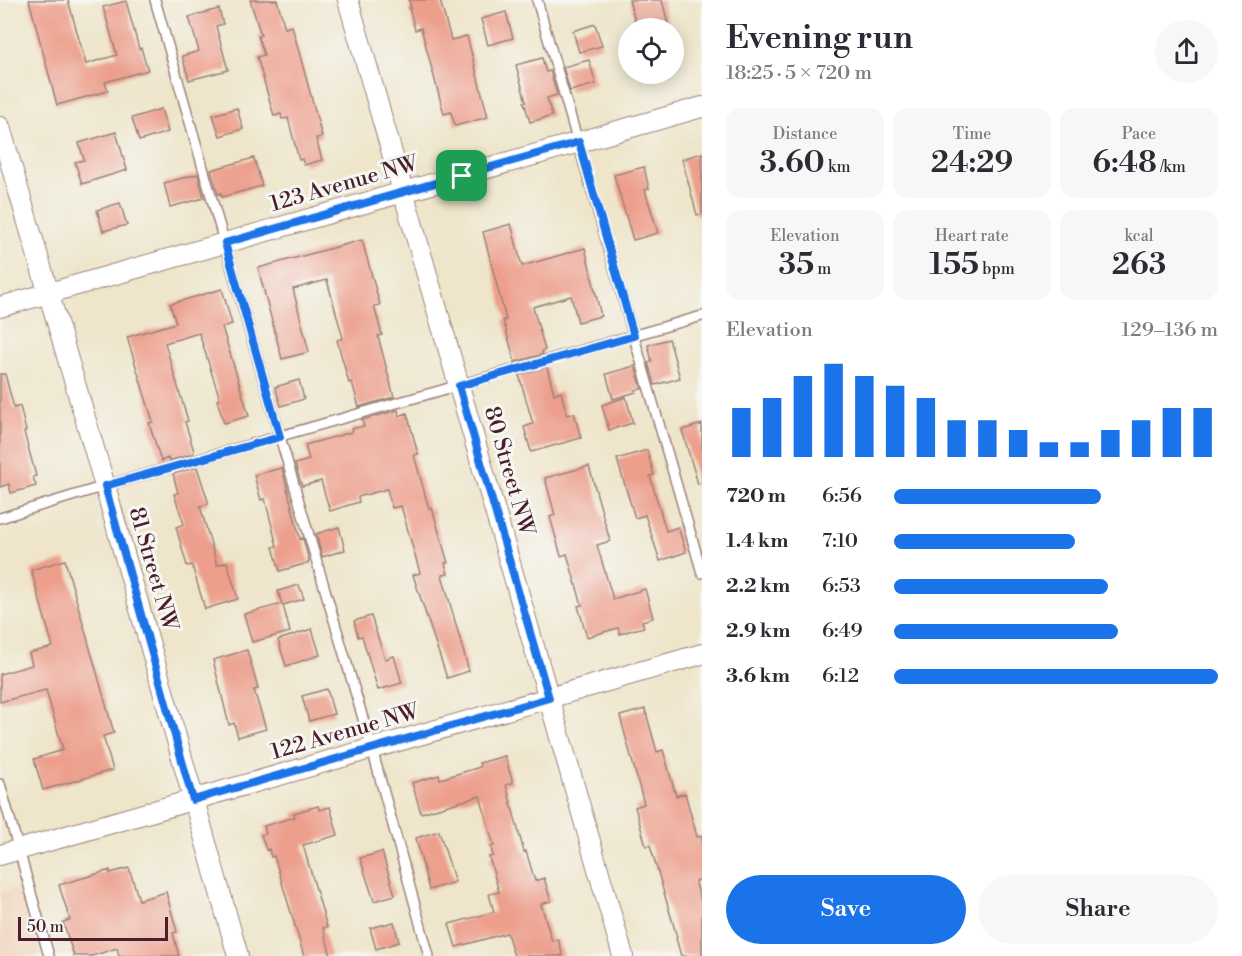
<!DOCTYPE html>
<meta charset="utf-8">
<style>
:root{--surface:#fff;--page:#f7f7f7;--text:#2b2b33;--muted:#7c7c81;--accent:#1a73e8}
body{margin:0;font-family:"Libre Bodoni",serif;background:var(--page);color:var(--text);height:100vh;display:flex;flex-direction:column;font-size:22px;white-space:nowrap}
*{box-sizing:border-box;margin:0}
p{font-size:20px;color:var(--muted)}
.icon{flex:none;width:33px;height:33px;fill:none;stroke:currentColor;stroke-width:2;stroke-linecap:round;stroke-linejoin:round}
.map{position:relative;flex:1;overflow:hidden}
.details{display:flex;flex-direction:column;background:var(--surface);width:540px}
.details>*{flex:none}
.fabs{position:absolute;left:618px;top:18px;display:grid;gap:12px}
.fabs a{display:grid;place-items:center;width:66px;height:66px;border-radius:50%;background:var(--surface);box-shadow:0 3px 15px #0003;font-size:30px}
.scale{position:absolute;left:18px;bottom:15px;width:150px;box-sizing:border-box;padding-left:6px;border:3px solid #4a1f2b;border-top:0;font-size:16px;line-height:21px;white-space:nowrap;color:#4a1f2b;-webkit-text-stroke:4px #f6f6f2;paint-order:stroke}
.pin{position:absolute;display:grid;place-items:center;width:51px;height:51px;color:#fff;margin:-26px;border-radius:12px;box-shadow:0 3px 9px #0006}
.round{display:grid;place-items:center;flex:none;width:63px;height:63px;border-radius:32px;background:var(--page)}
.headline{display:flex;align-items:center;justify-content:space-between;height:102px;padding:0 24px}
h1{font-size:33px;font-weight:600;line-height:45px}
.metrics{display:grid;grid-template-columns:repeat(3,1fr);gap:9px;height:102px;padding:6px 24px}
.metrics div{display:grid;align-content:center;border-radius:15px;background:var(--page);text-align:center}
.metrics b{font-size:30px;font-weight:600}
.metrics small{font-size:16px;font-weight:400}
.metrics p{font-size:16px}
.chart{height:168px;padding:12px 24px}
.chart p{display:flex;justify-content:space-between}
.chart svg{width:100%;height:108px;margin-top:6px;stroke:var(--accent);stroke-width:6}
.primary-button{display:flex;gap:12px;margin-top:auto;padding:12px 24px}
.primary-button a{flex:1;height:69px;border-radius:36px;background:var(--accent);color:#fff;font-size:24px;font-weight:600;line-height:69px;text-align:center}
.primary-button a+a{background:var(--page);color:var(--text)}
ul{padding:0 24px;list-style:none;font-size:20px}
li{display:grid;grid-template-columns:96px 72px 1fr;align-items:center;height:45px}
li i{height:15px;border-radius:8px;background:var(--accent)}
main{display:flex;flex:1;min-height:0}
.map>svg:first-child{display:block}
</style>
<main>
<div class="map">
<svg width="702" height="956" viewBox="0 0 702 956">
<rect width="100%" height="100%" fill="#f6f6f2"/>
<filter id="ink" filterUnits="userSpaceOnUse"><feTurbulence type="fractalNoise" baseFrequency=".0167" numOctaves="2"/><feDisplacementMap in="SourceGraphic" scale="12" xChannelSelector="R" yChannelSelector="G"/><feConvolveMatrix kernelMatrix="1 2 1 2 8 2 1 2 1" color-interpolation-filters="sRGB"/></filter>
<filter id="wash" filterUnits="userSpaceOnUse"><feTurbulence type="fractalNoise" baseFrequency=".008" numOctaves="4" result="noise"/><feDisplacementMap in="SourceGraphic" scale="24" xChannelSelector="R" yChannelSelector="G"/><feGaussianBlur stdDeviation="1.35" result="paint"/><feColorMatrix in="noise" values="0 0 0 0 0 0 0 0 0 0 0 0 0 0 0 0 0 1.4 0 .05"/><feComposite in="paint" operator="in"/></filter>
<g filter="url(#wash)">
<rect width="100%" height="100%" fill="#eee5ca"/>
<path fill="#f1d5bd" d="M22,887L41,956H0V894Z"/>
<g id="blocks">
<path fill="#ed9f8c" d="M29,0H68L86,64L117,55L103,7L126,1L139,49L141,48L148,70L105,82L108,91L57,105Z
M250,0H277L285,28L292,26L322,137L316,138L322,160L304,165L302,159L299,160L288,118L282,119L281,114L274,116L257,57L264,55L258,36L261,35Z
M409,0H440L451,40L467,36L488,117L455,126L451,112L444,114L421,28L415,30L409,8H411Z
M629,0H662L669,28H637Z
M219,9L223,24L216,26L228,70L189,80L182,56L199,51L189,17Z
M506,12L513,38L488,45L481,19Z
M595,24L602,46L579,52L573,31Z
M542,58L546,72L550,71L557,95L547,98L552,116L530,122L524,102H526L516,65Z
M589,60L596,84L570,91L563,67Z
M237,108L243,129L220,136L213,115Z
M161,109L168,132L139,141L132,118Z
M116,132L127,170L82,184L75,162L84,160L79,143Z
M702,153V214L697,215L682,159Z
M254,158L262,186L222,197L221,193L218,194L211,170Z
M644,167L649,189L645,190L658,233L633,240L614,175Z
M198,174L204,198L170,207L164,183Z
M120,203L127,225L103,231L97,210Z
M511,224L522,266L585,248L601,316L578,322L571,296L533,307L545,350L542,351L543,354L515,362L503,320H506L483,232Z
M362,240L380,305L374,306L382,335L378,336L394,397L359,407L352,382L349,383L337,340L343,338L327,280L293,289L309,352L282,359L258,268Z
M222,289L232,324L222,327L249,416L224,423L217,400L220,399L199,333L165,343L188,421L185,422L194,451L193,454L169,461L168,458L161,461L149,423L153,422L127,337L176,323L170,304Z
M669,339L680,378L655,385L648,363L652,362L648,345Z
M635,366L642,389L635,390L636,392L613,399L606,374Z
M547,367L554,394L561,392L567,415L574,413L581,438L531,452L524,427L533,424L519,375Z
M0,374H5L14,408L20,406L26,431L24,432L36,476L33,477L36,486L11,493L9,484L0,487Z
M299,380L304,399L281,406L275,387Z
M626,397L633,423L609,430L602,405Z
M398,410L399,416L407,413L418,454L414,455L429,509L432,508L448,563H445L448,574L442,575L469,671L447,678L413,575L420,573L401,506L392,508L387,489L358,497L359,502L330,511L321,481L302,486L295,464L309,460L305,445L352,432L351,429L364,426L362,420Z
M702,424V483L698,484L682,430Z
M647,450L654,475L650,476L666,531L678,527L686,552L660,561L645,515L635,518L617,459Z
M589,466L610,541L597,545L613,599L645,589L653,618L642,621L644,627L629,631L620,634L618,628L587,637L578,606L582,605L567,554L561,556L550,517L555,515L545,478Z
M197,467L208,501V504L200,506L217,565L227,562L238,599L205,609L192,565L187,566L176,527L184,524L174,494L178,493L173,474Z
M282,468L300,539L303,538L309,561L308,563L280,571L273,547L277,546L265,499L261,500L254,475Z
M339,527L345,550L322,557L316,534Z
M65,560L114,733L103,736L113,770L43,790L34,759L63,750L46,690L0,702V674L32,665L29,653L53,647L31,570Z
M299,585L304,599L283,605L290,632L252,642L244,614L282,604L278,591Z
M371,616L385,659L394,656L402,683L378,690L362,636L358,637L354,621Z
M312,629L320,655L286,666L278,640Z
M247,650L258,689L254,690L266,729L238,737L234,723L229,725L213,660Z
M327,689L334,714L309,721L302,696Z
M645,709L657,752L663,750L676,796L685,793L697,837L702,836V879L695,881L702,904V956H681L676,938L677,937L650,845L646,846L635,807L644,804L620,716Z
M505,756L513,783L506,785L524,852L526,851L535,881L544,878L551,901L541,904L552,941L558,939L563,956H514L507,933L456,947L449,924L494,912L489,894L499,892L489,857L493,856L491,847L494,846L480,796L421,813L412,783L439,775L440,779L480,767L479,763Z
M318,806L319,810L330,807L338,835L303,845L327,927L323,928L331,956H304L274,856L271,857L269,849L266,850L261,835L266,834L264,826L295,817L294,813Z
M439,831L455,882L429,890L416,838Z
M382,852L395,895L374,901L360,858Z
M129,868L139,900L166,892L177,932L173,933L179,956H119L117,948L92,956H74L63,922L70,920L59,885L110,870V873Z
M394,922L399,942L376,949L370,928Z"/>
</g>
</g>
<g filter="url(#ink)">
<use href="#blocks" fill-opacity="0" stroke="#9c827a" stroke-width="1.5"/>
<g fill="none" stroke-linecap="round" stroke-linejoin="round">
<defs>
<path id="service" d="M155,0L280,437L372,749L429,956
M537,0L702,573
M0,518L105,486L702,316
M0,784L49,956"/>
<path id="minor" d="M348,0L623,956
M0,127L105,486L238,956
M0,307L702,107
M0,855L702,654"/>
</defs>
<use href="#service" stroke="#9c827a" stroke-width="12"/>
<use href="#minor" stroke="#9c827a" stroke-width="22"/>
<use href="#service" stroke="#fff" stroke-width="9"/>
<use href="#minor" stroke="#fff" stroke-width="20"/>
</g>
</g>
<g fill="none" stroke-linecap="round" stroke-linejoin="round" filter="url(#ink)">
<defs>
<path id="route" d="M579,142L634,336L459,386L549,698L193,800L105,486L280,437L225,243Z"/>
</defs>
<use href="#route" stroke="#fff" stroke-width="12"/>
<use href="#route" stroke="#1a73e8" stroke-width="8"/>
</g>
<g text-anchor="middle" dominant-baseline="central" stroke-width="6" stroke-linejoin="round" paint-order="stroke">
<g font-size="22" fill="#4a1f2b" stroke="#f6f6f2">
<text transform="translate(344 184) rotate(-16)">123 Avenue NW</text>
<text transform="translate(509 471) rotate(74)">80 Street NW</text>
<text transform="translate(153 569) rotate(74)">81 Street NW</text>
<text transform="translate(345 732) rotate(-16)">122 Avenue NW</text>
</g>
</g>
</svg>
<div class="fabs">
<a><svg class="icon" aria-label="locate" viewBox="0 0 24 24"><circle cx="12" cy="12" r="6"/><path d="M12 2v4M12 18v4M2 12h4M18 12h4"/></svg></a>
</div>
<div class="scale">50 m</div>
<div class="pin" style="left:462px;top:176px;background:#1e9e55"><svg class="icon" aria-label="arrive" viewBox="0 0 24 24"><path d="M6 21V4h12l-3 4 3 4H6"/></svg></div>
</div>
<section class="details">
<div class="headline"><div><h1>Evening run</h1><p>18:25 · 5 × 720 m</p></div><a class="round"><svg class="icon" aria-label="share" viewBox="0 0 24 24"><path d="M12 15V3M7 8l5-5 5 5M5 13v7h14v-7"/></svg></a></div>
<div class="metrics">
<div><p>Distance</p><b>3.60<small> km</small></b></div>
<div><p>Time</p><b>24:29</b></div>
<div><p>Pace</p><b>6:48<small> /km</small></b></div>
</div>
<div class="metrics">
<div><p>Elevation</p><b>35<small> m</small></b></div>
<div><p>Heart rate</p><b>155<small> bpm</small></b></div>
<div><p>kcal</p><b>263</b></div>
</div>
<div class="chart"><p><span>Elevation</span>129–136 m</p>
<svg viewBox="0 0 160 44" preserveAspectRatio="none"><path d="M5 44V24M15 44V20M25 44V11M35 44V6M45 44V11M55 44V15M65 44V20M75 44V29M85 44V29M95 44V33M105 44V38M115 44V38M125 44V33M135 44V29M145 44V24M155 44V24"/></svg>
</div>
<ul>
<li><b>720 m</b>6:56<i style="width:64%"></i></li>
<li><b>1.4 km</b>7:10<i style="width:56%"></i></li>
<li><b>2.2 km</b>6:53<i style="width:66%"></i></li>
<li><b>2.9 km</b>6:49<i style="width:69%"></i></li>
<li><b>3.6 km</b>6:12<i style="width:100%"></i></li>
</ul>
<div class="primary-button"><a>Save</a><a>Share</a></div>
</section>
</main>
